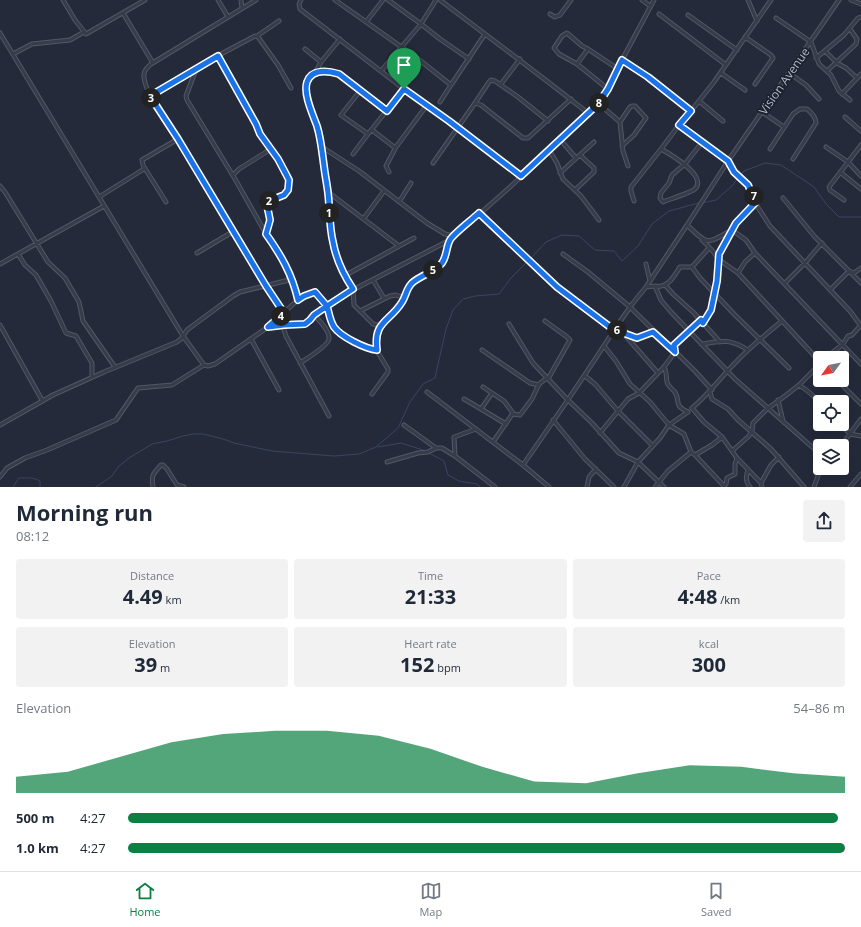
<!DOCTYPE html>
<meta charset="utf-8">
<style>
:root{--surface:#fff;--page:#f2f2f3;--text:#1f2937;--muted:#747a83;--line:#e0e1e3;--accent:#0b8043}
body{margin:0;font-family:"Open Sans",sans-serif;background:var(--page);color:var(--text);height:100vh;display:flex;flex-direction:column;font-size:15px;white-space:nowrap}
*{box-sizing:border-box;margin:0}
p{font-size:13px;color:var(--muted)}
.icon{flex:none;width:22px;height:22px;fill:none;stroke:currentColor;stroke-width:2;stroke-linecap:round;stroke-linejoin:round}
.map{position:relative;height:487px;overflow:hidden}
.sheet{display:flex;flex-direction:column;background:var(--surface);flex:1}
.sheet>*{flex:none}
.needle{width:26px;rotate:237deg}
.tools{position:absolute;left:813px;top:351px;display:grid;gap:8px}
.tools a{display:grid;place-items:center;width:36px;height:36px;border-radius:4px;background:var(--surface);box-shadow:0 4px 16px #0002;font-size:20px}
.pin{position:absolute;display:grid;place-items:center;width:34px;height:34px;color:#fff;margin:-41px -17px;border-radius:50% 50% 50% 0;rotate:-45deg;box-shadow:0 0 4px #0007}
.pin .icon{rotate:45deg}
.km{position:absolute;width:20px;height:20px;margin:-10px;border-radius:50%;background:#222;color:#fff;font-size:11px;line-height:20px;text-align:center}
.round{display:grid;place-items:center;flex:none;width:42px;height:42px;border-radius:4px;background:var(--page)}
.summary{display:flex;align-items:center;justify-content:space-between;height:68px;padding:0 16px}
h1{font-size:22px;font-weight:700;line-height:30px}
.stats{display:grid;grid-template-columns:repeat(3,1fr);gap:6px;height:68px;padding:4px 16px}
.stats div{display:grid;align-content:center;border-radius:4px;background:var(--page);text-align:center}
.stats b{font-size:20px;font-weight:700}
.stats small{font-size:11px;font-weight:400}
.stats p{font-size:11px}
.chart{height:112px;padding:8px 16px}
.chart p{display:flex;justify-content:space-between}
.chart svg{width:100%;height:72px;margin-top:4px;fill:var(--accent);opacity:.7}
ul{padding:0 16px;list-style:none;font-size:13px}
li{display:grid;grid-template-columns:64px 48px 1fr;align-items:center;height:30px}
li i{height:10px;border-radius:5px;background:var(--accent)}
.tabs{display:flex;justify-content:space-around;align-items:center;height:56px;border-top:1px solid var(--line);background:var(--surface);font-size:11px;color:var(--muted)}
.tabs a{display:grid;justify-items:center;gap:2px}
.tabs .on{color:var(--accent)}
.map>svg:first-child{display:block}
</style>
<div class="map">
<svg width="861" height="487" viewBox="0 0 861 487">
<rect width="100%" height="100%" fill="#242a3a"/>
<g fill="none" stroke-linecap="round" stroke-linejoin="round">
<path stroke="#3a4562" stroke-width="1" d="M740,176L744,171L765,163L781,165L814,187L827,205L839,217H861
M702,203L716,200L732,186L738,178
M530,259L546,242L562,235L579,236L595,250L614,251L622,261L638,246L652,224L669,211L699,203
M378,447L401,443L423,450
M429,453L444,461L448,475L459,481L477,484L480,487
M13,487L19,478C27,478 33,477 40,481V487
M96,487L112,476L118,467L129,458L152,444L167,441L183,436L193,434H203L223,439L234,443L272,451L334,456L359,454L376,447L398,428L410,402L423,384L435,378L446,329L453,310L463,299L475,296L499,294L511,278L528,261"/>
<defs>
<path id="minor" d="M63,0L75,20L86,34L145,0
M218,0L228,17
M241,0L242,8
M256,0L151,64C147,68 143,71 144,77C146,97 169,124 179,141C214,198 247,257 285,313
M301,0L299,4L300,9L404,89L449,121L521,176
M335,0L417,58L451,85L440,102
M388,0L421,24L436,0
M440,0C490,38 540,75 589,114
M642,0L650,6
M654,0L622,60L648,77L691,111L679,125L728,161L734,172L748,185L757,206L770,226L850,311L861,326
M748,0L757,21
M851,0L861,4
M123,13L153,63
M550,14L555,17L560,15L571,0
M659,14L726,65
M688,15L737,50
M776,18L811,42L819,64L831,75L839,91L850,100
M366,22L383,0
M0,33L183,336L204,365L208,366L215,364L268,327L284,325L305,324L310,321L314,315L341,296L450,240L510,187L589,114C604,98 613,79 622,60
M257,36L279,21
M745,37L771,55L773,58L755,84
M340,39L321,62L315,73L310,78L307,83V91L322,147L328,192L332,241L338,263L353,289L354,305L373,324L377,325H380L401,304L410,285L427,273L437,268L442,262L446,256L450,240
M305,49L321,62
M825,51L837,63L846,68L857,78
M13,54L32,44L70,40L84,32
M218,55L256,124L261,134L278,159L289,180V190L283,195L269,201L267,205L269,220L266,233
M816,58L844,35L858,18L861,17
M577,64L588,49
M197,67L186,96L187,100L235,179L266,234L275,247L293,279L298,300
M381,71L421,24L440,39L469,59
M827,71L856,44L857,39L850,29
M315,73L330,71L339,75L387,111
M721,73L745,90
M789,73L806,85L819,99
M501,84L520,59
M451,85L485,34
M608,89L577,64L559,54L554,48L562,36L567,33L582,46L588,49L618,69
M360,91L341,115L368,134L404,89
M842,94L861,74
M150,96L191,70L255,36L258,37L278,65L291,88
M699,101L723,121
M475,103L489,82L491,80L495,81L518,97L548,121
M599,104L620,122L623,151L628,166
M691,111L714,82L771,0
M762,112L784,127
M845,117L861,131
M620,122L630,107L632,106H635L646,118L634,135L622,146
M372,130L394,147H396
M564,144L576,158
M322,147L359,171L427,223L445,234L454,236
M826,147L848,162L861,176
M661,149L679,125
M770,149L793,114L800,109H807C812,113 816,117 816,123L793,159
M549,150L557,163L563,179L581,196L599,220
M353,154L368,134
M433,163L475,103L481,105L523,138H528L571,99
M144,167L166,202
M389,172L386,166L396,147L427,105
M840,172L861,189
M560,173L594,142
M233,175L239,169L271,149
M0,186L5,192L48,262L65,278L79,302L83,321L115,367
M575,190L594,172V168L580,155
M328,192L399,246
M99,197L144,169L142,160L178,139
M783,198L815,237L861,283
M844,200L830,190L829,187L861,145
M634,201L631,191V187L661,149C670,154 708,176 695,189C691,192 671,199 665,201L663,202L660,198L661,193L669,183L672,175L685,164L703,141
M399,202L411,183
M479,213L557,287L614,330C585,376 554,420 523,465L549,487
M364,218L384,191
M687,225L728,161L839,0
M197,253L234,231
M755,253L745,262L738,273L820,362
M18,254L25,265L36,275L51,301L66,333L76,336L92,363V377
M563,254L588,272L630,307L695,371L712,390
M0,264L104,206
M646,264L650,281
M692,267L700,278L734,314L789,368
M738,273L718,259L719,254L736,223L756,202
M344,276L414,238
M373,280L384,298
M785,283L805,263L822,243
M665,285L673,294L694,313L720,342
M655,286C668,289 674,276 680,267H692L709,248
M646,287L655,286L661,300L671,312L735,379L820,454
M830,290L849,271L854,273L861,268
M360,311L390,296L396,295L405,298
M545,321L567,337L570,340L548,379
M509,324L533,363L567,399L592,423L619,453L638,462L664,487
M0,325L42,400
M284,325V330L286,336L329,416
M268,327L301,297L315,292C329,301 326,315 334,327C341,337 365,349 377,351
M653,332L637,338C630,335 621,331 614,330L633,303L646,287L687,225C709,246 706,244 732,230L746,240L755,253L861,364
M624,334L658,373
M251,339L279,390
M701,344C723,341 729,338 748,350
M604,346L616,361L630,384L650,402L669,425L684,434L691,452L695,455L712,445L722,437
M482,350L530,383L539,385
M826,358L843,344L848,336L852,335L861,325
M300,363C306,359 328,346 329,339C330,331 319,320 314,315
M585,376L595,384L618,411L652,445
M837,380L861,404
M799,385C807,390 814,396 820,403
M483,387L504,401L513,413L493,442
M427,392L523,465
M710,392L712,399L728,409L738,420L771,449L804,487
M492,393L481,409L506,424
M372,394L388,372V369L377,351V337L380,325
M464,399L481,409
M778,400L783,421
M688,412C673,405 681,403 675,392C672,389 668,386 667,382C666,377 667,372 664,367L675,352L674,345L709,314L711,310C714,298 722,270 718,259C715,252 707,245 702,240
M512,414L520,415L532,399L539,384L547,378
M553,420L585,459L614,487
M840,424L850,434L861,436
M0,425L53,395L104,372L177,342L182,338L187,330L233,296L240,292L293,279
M404,425L436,448
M600,433L628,399L639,393L664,367
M841,446L861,419
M732,451L749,436L752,431L753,423L767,409L785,396L799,385L820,364
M695,455L724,486L726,484L727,478L735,474V464L737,458
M455,456L454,437L476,429
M387,462L418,453L428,452L436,448H442L455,456L495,487
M748,470C746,477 745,481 750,487
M0,477L7,468L25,458L47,450L116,420L138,388L172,385L204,365
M761,483L771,465L779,457
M153,487C151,475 153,474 161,465H163L167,469L177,485L184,487
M587,487L589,477L596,469
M624,487L638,462L660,438L669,425L688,412
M655,487L668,471L691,452
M762,487L761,483L737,458L722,437L704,422L692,408C709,394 721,377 736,362C750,347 766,334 782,321
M814,487L819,473L822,468
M850,487L861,474"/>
</defs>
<use href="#minor" stroke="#535765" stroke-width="5"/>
<use href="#minor" stroke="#373c4a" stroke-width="3"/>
</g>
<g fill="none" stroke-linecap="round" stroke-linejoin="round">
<defs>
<path id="route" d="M404,89L387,111L339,74C329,71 312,68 307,82C303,94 313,115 317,126C321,139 322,152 324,166C325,175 327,184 328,193C330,209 329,226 333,242C336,259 343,274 353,289L327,306L315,292L304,296L298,300C292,274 281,255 266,234L270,220L267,205L269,201L284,195L288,190L289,180L287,176L278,159L260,134L256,124L218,56L150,96L178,139L266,286L284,313L268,327L284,325L305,324L310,320L314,315L327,306C329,313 330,321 334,327C341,337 366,349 377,350C373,321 390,322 402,302C406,296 406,289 412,283C421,275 435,272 442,263C447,256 446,247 450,240C453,234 473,219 479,213L557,287L614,330H621L626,334L637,338L653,332L675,352L674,345L701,320L703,323L711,310L717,281L719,254L736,223L756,202L748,185L734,172L728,161L679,125L691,111L648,77L622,60L608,89L598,104L521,176L449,121L404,89"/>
</defs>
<use href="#route" stroke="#fff" stroke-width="8"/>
<use href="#route" stroke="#1a73e8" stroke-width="5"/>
</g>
<g text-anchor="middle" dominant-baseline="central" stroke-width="3.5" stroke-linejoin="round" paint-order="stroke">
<g font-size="12" fill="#b3b7c6" stroke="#1d212f">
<text transform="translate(784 81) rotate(-55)">Vision Avenue</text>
</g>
</g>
</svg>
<div class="tools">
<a><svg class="needle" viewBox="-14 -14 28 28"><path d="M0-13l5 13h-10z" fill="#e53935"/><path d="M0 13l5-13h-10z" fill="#747a83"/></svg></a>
<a><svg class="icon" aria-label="locate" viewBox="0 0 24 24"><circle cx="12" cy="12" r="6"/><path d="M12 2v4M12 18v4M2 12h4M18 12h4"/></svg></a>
<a><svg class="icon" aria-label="layers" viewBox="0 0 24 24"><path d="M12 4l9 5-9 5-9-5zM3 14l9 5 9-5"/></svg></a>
</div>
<div class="pin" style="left:404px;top:89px;background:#1e9e55"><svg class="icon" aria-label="arrive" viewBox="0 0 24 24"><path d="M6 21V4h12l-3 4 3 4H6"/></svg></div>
<b class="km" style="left:329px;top:213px">1</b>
<b class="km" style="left:269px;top:201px">2</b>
<b class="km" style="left:151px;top:98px">3</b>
<b class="km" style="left:281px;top:316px">4</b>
<b class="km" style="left:433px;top:270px">5</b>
<b class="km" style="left:617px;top:330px">6</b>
<b class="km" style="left:754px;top:196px">7</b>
<b class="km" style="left:599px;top:103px">8</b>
</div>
<section class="sheet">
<div class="summary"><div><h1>Morning run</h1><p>08:12</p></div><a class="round"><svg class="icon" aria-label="share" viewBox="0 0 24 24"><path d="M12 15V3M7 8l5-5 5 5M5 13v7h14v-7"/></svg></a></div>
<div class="stats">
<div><p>Distance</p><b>4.49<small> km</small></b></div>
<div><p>Time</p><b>21:33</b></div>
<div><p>Pace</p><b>4:48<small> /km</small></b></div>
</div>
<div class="stats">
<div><p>Elevation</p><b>39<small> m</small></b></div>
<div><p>Heart rate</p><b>152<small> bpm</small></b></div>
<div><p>kcal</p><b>300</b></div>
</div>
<div class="chart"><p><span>Elevation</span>54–86 m</p>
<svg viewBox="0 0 160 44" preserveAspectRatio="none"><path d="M0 44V34L10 31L20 22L30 13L40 8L50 6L60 6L70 9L80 17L90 28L100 37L110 38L120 32L130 27L140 28L150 32L160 34V44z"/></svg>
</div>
<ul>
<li><b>500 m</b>4:27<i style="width:99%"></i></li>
<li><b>1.0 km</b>4:27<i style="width:100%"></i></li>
</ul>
</section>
<nav class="tabs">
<a class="on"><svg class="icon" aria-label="home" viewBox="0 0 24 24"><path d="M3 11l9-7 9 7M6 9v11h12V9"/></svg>Home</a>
<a><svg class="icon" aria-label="map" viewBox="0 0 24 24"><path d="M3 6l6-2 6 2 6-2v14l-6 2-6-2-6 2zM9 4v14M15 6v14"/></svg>Map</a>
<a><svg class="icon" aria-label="saved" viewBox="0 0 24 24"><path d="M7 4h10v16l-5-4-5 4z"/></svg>Saved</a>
</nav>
